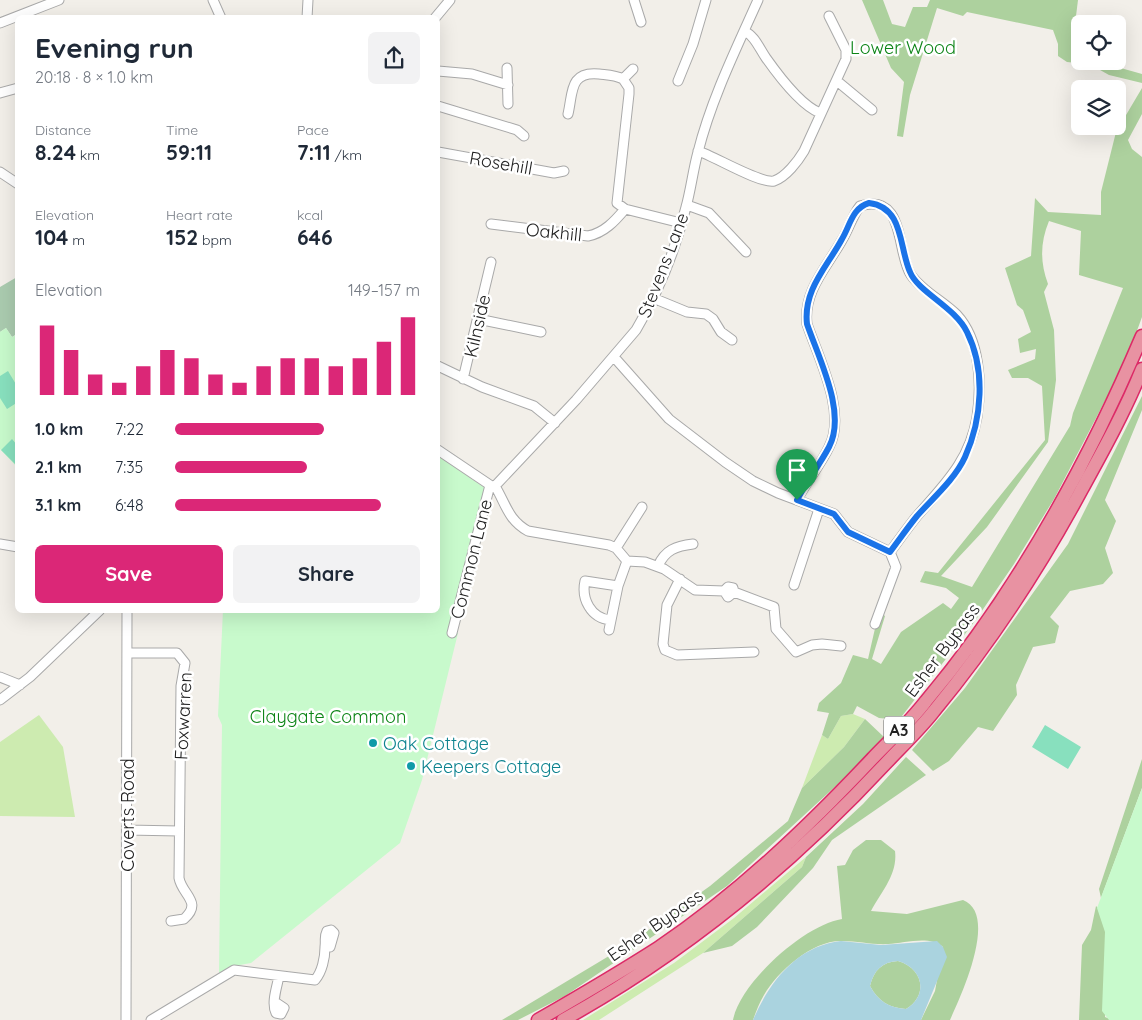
<!DOCTYPE html>
<meta charset="utf-8">
<style>
:root{--surface:#fff;--page:#f2f2f3;--text:#1f2937;--muted:#747a83;--accent:#db2777}
body{margin:0;font-family:Quicksand,sans-serif;background:var(--page);color:var(--text);height:100vh;display:flex;flex-direction:column;font-size:19px;white-space:nowrap}
*{box-sizing:border-box;margin:0}
p{font-size:16px;color:var(--muted)}
.icon{flex:none;width:28px;height:28px;fill:none;stroke:currentColor;stroke-width:2;stroke-linecap:round;stroke-linejoin:round}
.map{position:relative;flex:1;overflow:hidden}
.panel{position:absolute;left:15px;top:15px;width:425px;height:598px;display:flex;flex-direction:column;background:var(--surface);border-radius:8px;box-shadow:0 5px 20px #0002}
.panel>*{flex:none}
.buttons{position:absolute;left:1071px;top:15px;display:grid;gap:10px}
.buttons a{display:grid;place-items:center;width:55px;height:55px;border-radius:8px;background:var(--surface);box-shadow:0 5px 20px #0002;font-size:25px}
.pin{position:absolute;display:grid;place-items:center;width:42px;height:42px;color:#fff;margin:-51px -21px;border-radius:50% 50% 50% 0;rotate:-45deg;box-shadow:0 0 5px #0007}
.pin .icon{rotate:45deg}
.round{display:grid;place-items:center;flex:none;width:52px;height:52px;border-radius:8px;background:var(--page)}
.head{display:flex;align-items:center;justify-content:space-between;height:85px;padding:0 20px}
h1{font-size:28px;font-weight:700;line-height:38px}
.stats{display:grid;grid-template-columns:repeat(3,1fr);gap:8px;height:85px;padding:5px 20px}
.stats div{display:grid;align-content:center}
.stats b{font-size:21px;font-weight:700}
.stats small{font-size:14px;font-weight:400}
.stats p{font-size:14px}
.chart{height:140px;padding:10px 20px}
.chart p{display:flex;justify-content:space-between}
.chart svg{width:100%;height:90px;margin-top:5px;stroke:var(--accent);stroke-width:6}
.button{display:flex;gap:10px;margin-top:auto;padding:10px 20px}
.button a{flex:1;height:58px;border-radius:8px;background:var(--accent);color:#fff;font-size:20px;font-weight:700;line-height:58px;text-align:center}
.button a+a{background:var(--page);color:var(--text)}
ul{padding:0 20px;list-style:none;font-size:16px}
li{display:grid;grid-template-columns:80px 60px 1fr;align-items:center;height:38px}
li i{height:12px;border-radius:6px;background:var(--accent)}
.map>svg:first-child{display:block}
</style>
<div class="map">
<svg width="1142" height="1020" viewBox="0 0 1142 1020">
<rect width="100%" height="100%" fill="#f2efe9"/>
<path fill="#cdebb0" d="M853,714L865,719L844,747L802,788L822,735L828,739L841,716Z
M39,715L63,747L75,817L0,816V742Z
M806,857L802,867L703,953L599,1020H583L674,963L734,918Z"/>
<path fill="#add19e" fill-rule="evenodd" d="M862,0H883L892,24L905,27L913,7H927L930,0H1078L1072,48L1080,53V61H1087V64L1067,62L1058,56V44L1053,30L967,12L963,16L937,8L910,95L903,137L897,136L904,82L891,68Z
M1096,61L1142,74V83L1109,75L1093,66Z
M1142,88V114L1128,140L1132,149L1142,157V317L1131,347L1108,395L1054,499L1014,564L975,621L899,720L879,718L857,706L853,714L841,716L828,739L822,735L829,713L817,711L819,703L841,683L853,655L868,659L879,611L885,616L872,659L881,664L901,632L943,603L951,609L959,598L946,588L920,582L925,571L938,573L1045,440L1042,386L1028,378H1012L1008,370L1035,359L1036,349L1020,353L1018,339L1031,332L1023,310L1017,305L1005,268L1031,256L1035,198L1048,212L1101,215V192L1116,132ZM1049,221L1081,231L1079,275L1123,288L1073,413L1070,426L972,587L941,576L987,527L1048,442L1056,380L1054,330L1044,292L1048,284C1040,262 1040,243 1049,221Z
M1142,396V410L1105,500L1116,521L1105,548L1113,573L1103,584L1070,591L1050,617L1059,626L1055,643L1033,647L1016,685L1017,695L993,731L978,727L949,761L933,771L912,750L965,688L1068,544Z
M865,719L884,737L838,784L727,886L565,996L518,1020H502L629,944L710,886L788,821L802,788L844,747Z
M906,757L926,775L832,840L813,868L757,927L732,946L703,953L802,867L806,857L863,804Z
M1142,759V788L1101,898L1099,889Z
M866,840H881L895,851C898,874 881,892 871,911L907,914L963,900C999,914 961,996 950,1020H921L935,991L943,947C930,935 905,943 888,944C873,945 858,941 842,941C813,940 778,971 764,995C759,1003 756,1012 753,1020H733C740,983 804,925 842,919L837,866L845,865L853,850Z
M1096,906C1117,923 1106,990 1105,1017L1112,1020H1079L1082,945L1091,930Z
M898,961C923,968 929,995 906,1009C889,1008 878,1001 870,986C874,970 882,962 898,961Z"/>
<path fill="#aacbaf" d="M17,277V334L12,337L6,328L0,332V287Z"/>
<path fill="#c8facc" d="M6,328L12,337L17,334V467L0,449V332Z
M438,456L485,488L451,630L458,633L422,780L400,843L251,963L234,966L219,974L222,725L218,716L223,610H438Z
M1142,788V1020H1109L1102,1011L1105,932L1097,908Z"/>
<path fill="#88e0be" d="M8,371L17,386L18,402L7,409L0,398V376Z
M12,439L17,445V466L1,450Z
M1045,725L1081,747L1068,769L1032,747Z"/>
<path fill="#aad3df" fill-rule="evenodd" d="M841,941L881,945L937,941L943,947L947,957L921,1020H753C770,981 797,946 841,941ZM898,961C923,968 929,995 906,1009C889,1008 878,1001 870,986C874,970 882,962 898,961Z"/>
<g fill="none" stroke-linecap="round" stroke-linejoin="round">
<defs>
<path id="minor" d="M213,0L221,18
M634,0L641,22
M307,18L308,0
M435,18L450,0
M0,23L59,0
M744,31C755,36 759,48 766,58C778,75 800,105 820,113
M507,68L508,104
M438,71L472,74L508,85
M623,79L633,69
M678,81L693,44L706,0
M837,81L872,110
M0,93L18,88
M438,106L517,130L524,136
M568,114C573,93 569,71 599,74C607,75 615,75 623,79L629,88V94L617,203L625,209L681,223
M698,151C714,156 760,184 774,181C786,177 798,161 804,151L846,59V50L829,16
M438,152L554,173L564,171
M0,172L18,184
M687,205L709,213L746,252
M491,224L588,236C604,233 615,221 625,209
M653,298L687,312L706,314L713,319L721,332L732,340
M478,319L541,332
M614,357L669,419L725,462L753,481L778,493L834,514L848,532L890,552
M438,366L482,387L534,406L555,423
M463,379L491,262
M438,450L490,485L494,486
M495,486L576,400L636,330C658,293 676,248 686,207C691,189 693,170 698,152C711,100 736,49 758,0
M495,486C506,504 508,520 528,531L609,545L616,548L627,561L645,562L664,569L695,590L724,591L728,587L733,588L734,592L728,597L724,591
M797,500C806,482 820,466 829,447C847,413 819,359 807,324C803,291 827,267 842,240C849,229 852,216 860,206C906,192 896,253 911,275C922,291 943,301 957,315C980,340 982,384 977,417C970,460 945,484 917,516C908,527 899,540 890,552
M0,544L18,547
M616,548L642,507
M658,566C665,550 676,546 693,544
M680,579L667,605L663,644L665,650L677,655L754,652
M794,585L819,509
M734,592L774,607L776,629L796,652L812,645L822,644L841,646
M610,620C591,618 581,599 585,581L618,586
M875,624L896,567L890,552
M609,630L618,586L627,561
M452,633L490,485
M128,653H177L185,663L181,686L179,878C182,895 203,902 184,919L171,921
M0,677L20,685
M0,700L30,677L100,610
M127,830L179,831
M275,1002L284,1008L281,1014L276,1013C271,1003 277,987 279,976
M126,1020L127,610
M151,1020L234,970L315,980C322,972 325,958 325,947C326,940 324,937 327,931L331,930L334,933L330,947"/>
<path id="highway" d="M538,1020C578,997 619,973 658,948C737,895 807,828 872,759C890,740 910,722 926,701C1017,593 1087,465 1142,336
M563,1020C683,954 793,863 886,763C902,746 920,729 934,711C991,642 1040,567 1082,489C1104,449 1125,411 1142,369"/>
</defs>
<use href="#minor" stroke="#a9a9a9" stroke-width="11"/>
<use href="#highway" stroke="#dc2a67" stroke-width="15"/>
<use href="#minor" stroke="#fff" stroke-width="9"/>
<use href="#highway" stroke="#e892a2" stroke-width="12"/>
</g>
<g fill="none" stroke-linecap="round" stroke-linejoin="round">
<defs>
<path id="route" d="M869,203C904,207 899,248 910,272C918,292 955,307 967,332C986,370 982,419 965,457C955,479 933,498 917,516C908,527 899,540 890,552L848,532L834,514L797,500C806,482 819,466 829,447C847,413 819,359 807,324C803,290 827,267 842,239C850,226 852,208 869,203Z"/>
</defs>
<use href="#route" stroke="#fff" stroke-width="10"/>
<use href="#route" stroke="#1a73e8" stroke-width="6"/>
</g>
<g fill="#0f9aa8" stroke="#fff" stroke-width="2">
<circle cx="373" cy="743" r="5"/>
<circle cx="411" cy="766" r="5"/>
</g>
<g text-anchor="middle" dominant-baseline="central" stroke-width="5" stroke-linejoin="round" paint-order="stroke">
<rect fill="#fff" stroke="#646464" stroke-width="1" x="884" y="716.5" width="30" height="27" rx="4"/>
<g font-size="16" font-weight="bold" fill="#222">
<text x="899" y="730">A3</text>
</g>
<g font-size="18" fill="#0c8416" stroke="#fff">
<text x="903" y="47">Lower Wood</text>
<text x="328" y="716">Claygate Common</text>
</g>
<g font-size="18" fill="#222" stroke="#fff">
<text transform="translate(501 163) rotate(10)">Rosehill</text>
<text transform="translate(554 232) rotate(6)">Oakhill</text>
<text transform="translate(663 265) rotate(-69)">Stevens Lane</text>
<text transform="translate(477 326) rotate(-77)">Kilnside</text>
<text transform="translate(471 559) rotate(-76)">Common Lane</text>
<text transform="translate(942 650) rotate(-53)">Esher Bypass</text>
<text transform="translate(183 716) rotate(-87)">Foxwarren</text>
<text transform="translate(127 815) rotate(-90)">Coverts Road</text>
<text transform="translate(655 925) rotate(-35)">Esher Bypass</text>
</g>
<g font-size="18" fill="#0d838f" stroke="#fff" text-anchor="start">
<text x="383" y="743">Oak Cottage</text>
<text x="421" y="766">Keepers Cottage</text>
</g>
</g>
</svg>
<div class="buttons">
<a><svg class="icon" aria-label="locate" viewBox="0 0 24 24"><circle cx="12" cy="12" r="6"/><path d="M12 2v4M12 18v4M2 12h4M18 12h4"/></svg></a>
<a><svg class="icon" aria-label="layers" viewBox="0 0 24 24"><path d="M12 4l9 5-9 5-9-5zM3 14l9 5 9-5"/></svg></a>
</div>
<div class="pin" style="left:797px;top:500px;background:#1e9e55"><svg class="icon" aria-label="arrive" viewBox="0 0 24 24"><path d="M6 21V4h12l-3 4 3 4H6"/></svg></div>
<section class="panel">
<div class="head"><div><h1>Evening run</h1><p>20:18 · 8 × 1.0 km</p></div><a class="round"><svg class="icon" aria-label="share" viewBox="0 0 24 24"><path d="M12 15V3M7 8l5-5 5 5M5 13v7h14v-7"/></svg></a></div>
<div class="stats">
<div><p>Distance</p><b>8.24<small> km</small></b></div>
<div><p>Time</p><b>59:11</b></div>
<div><p>Pace</p><b>7:11<small> /km</small></b></div>
</div>
<div class="stats">
<div><p>Elevation</p><b>104<small> m</small></b></div>
<div><p>Heart rate</p><b>152<small> bpm</small></b></div>
<div><p>kcal</p><b>646</b></div>
</div>
<div class="chart"><p><span>Elevation</span>149–157 m</p>
<svg viewBox="0 0 160 44" preserveAspectRatio="none"><path d="M5 44V10M15 44V22M25 44V34M35 44V38M45 44V30M55 44V22M65 44V26M75 44V34M85 44V38M95 44V30M105 44V26M115 44V26M125 44V30M135 44V26M145 44V18M155 44V6"/></svg>
</div>
<ul>
<li><b>1.0 km</b>7:22<i style="width:61%"></i></li>
<li><b>2.1 km</b>7:35<i style="width:54%"></i></li>
<li><b>3.1 km</b>6:48<i style="width:84%"></i></li>
</ul>
<div class="button"><a>Save</a><a>Share</a></div>
</section>
</div>
